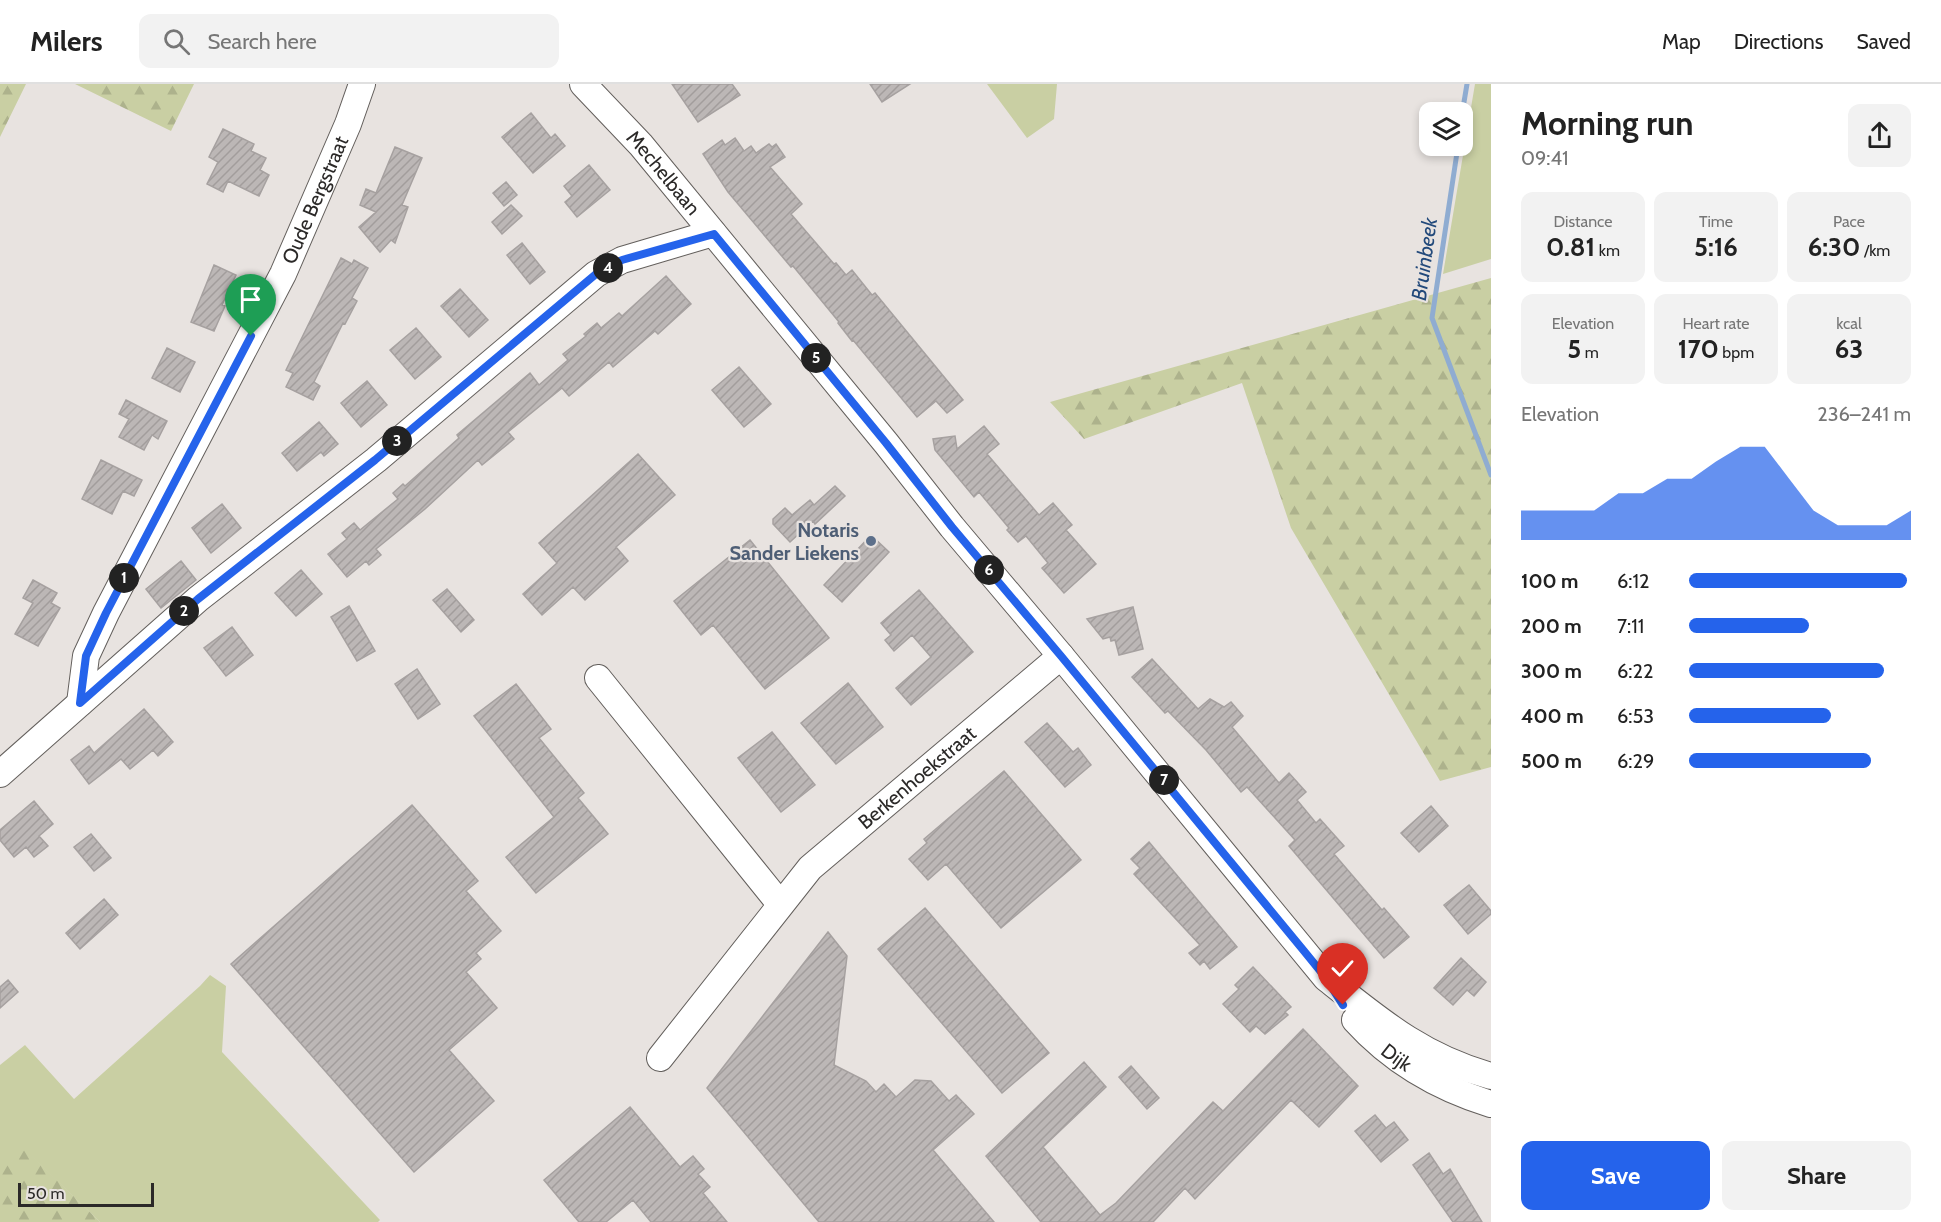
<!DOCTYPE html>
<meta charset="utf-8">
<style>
:root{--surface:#fff;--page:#f2f2f2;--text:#222;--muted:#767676;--line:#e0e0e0;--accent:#2563eb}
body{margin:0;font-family:Cabin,sans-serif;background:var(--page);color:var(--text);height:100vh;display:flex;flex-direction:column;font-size:22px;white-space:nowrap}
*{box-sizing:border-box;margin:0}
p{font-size:20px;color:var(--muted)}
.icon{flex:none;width:33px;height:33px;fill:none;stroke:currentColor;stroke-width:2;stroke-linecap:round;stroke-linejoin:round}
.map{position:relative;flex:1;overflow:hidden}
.details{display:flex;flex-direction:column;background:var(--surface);width:450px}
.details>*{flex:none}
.controls{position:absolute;left:1419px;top:18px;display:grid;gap:12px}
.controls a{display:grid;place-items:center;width:54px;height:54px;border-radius:12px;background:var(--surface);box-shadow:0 3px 9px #0003;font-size:30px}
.scale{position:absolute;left:18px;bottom:15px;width:136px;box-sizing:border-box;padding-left:6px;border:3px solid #2b2928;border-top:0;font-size:16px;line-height:21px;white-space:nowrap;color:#2b2928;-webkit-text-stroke:4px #e8e3e0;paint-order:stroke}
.pin{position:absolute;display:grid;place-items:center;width:51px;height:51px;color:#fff;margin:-62px -26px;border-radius:50% 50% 50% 0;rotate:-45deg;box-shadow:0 0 6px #0007}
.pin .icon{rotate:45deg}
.km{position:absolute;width:30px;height:30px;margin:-15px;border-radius:50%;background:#222;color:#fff;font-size:16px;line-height:30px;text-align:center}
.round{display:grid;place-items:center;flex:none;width:63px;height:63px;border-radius:12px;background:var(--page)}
.headline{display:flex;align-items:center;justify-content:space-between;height:102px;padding:0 30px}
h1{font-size:33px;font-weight:800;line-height:45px}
.metrics{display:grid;grid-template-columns:repeat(3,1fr);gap:9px;height:102px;padding:6px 30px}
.metrics div{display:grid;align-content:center;border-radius:12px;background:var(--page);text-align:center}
.metrics b{font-size:26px;font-weight:800}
.metrics small{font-size:16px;font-weight:400}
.metrics p{font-size:16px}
.chart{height:168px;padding:12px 30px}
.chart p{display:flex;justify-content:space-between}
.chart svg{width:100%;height:108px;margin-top:6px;fill:var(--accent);opacity:.7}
.primary-button{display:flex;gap:12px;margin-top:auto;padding:12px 30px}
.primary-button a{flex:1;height:69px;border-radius:12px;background:var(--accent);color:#fff;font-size:24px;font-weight:800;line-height:69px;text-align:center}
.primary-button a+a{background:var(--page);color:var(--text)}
ul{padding:0 30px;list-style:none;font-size:20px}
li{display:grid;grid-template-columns:96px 72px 1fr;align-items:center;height:45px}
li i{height:15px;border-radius:8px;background:var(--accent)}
header{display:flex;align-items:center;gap:36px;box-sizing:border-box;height:84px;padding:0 30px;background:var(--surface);border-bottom:2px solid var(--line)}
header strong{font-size:28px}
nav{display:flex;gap:33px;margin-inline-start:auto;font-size:21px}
.search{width:420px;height:54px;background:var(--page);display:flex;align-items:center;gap:15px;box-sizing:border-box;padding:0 21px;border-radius:12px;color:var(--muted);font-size:22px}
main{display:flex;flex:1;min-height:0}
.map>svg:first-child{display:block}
</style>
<header>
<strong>Milers</strong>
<div class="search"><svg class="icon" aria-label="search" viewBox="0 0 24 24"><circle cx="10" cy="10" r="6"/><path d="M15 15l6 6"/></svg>Search here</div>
<nav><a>Map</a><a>Directions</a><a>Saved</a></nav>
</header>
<main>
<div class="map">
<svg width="1491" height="1138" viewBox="0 0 1491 1138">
<defs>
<pattern id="forest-firs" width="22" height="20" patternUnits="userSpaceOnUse" patternTransform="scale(1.5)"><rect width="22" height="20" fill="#c9cfa3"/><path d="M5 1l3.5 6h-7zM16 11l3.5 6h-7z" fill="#adb28c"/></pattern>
<pattern id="building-hatch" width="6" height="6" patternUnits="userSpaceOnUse" patternTransform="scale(1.5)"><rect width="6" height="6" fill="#bcb7b6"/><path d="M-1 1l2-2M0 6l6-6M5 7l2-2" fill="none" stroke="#a29d9c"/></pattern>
</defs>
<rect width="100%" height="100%" fill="#e8e3e0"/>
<path fill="#c9cfa3" d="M987,0H1057L1054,35L1027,54Z
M1475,0H1491V175L1443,190Z
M210,891L226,902L222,968L380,1136L378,1138H100L25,1066L0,1088V981L25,961L74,1015L200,902Z"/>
<path fill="url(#forest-firs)" d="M0,0H26L0,53Z
M75,0H194L171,47Z
M1491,194V683L1440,697L1291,444L1242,299L1084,355L1050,318Z
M25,1065L100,1138H0V1087Z"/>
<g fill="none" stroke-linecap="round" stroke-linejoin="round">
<path stroke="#8facd1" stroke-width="5" d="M1462,30L1467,0
M1458,62L1432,234L1491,391"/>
</g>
<path fill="url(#building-hatch)" stroke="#a6a1a0" stroke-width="1.5" d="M672,0H732L740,11L698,38Z
M870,0H910L882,18Z
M531,29L551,54L555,50L565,62L533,89L502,53Z
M223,45L254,60L251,67L266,74L260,86L269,91L259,112L228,97L223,108L207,100L218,78L209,73Z
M735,54L744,67L751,62L756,69L769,60L772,63L776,60L785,73L770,83L802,120L791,130L834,180L836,179L846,191L852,186L872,211L875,209L963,316L947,329L936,317L917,333L853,256L852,257L838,239L839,238L793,182L791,183L728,108L703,70L722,56L725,61Z
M395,63L422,74L402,121L408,123L395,159L391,156L380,168L359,143L376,128L360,121L366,105L376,109Z
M589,81L610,106L577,133L565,118L572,112L564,102Z
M506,98L517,111L504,122L493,109Z
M511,121L522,132L502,150L492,138Z
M522,159L545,188L530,200L507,171Z
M341,174L352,180L354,176L368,184L352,214L357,217L345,240L343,239L314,298L320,302L313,316L286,303L293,289L286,286Z
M214,181L236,191L222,221L225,222L214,247L191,238Z
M666,192L691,220L658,250L655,247L613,283L609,278L569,312L562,304L508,348L514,355L482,381L478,376L425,425L376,465L381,471L369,481L366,477L347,493L328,470L347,455L342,449L354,439L360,446L398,415L393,409L403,400L405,402L459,354L457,351L530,289L539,301L568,276L563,270L586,252L584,250L597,239L601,244L619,229L622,232Z
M460,205L488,236L469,253L441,222Z
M416,244L441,273L415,295L390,266Z
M167,264L195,278L180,308L152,294Z
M739,283L771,320L744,343L712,306Z
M367,297L387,321L361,343L341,319Z
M126,316L167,337L158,355L152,351L144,366L119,353L129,335L119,330Z
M319,338L338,360L324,372L321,368L297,387L282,369Z
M984,342L999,360L987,370L1039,431L1053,419L1072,441L1066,446L1096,480L1064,509L1042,484L1048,479L1026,452L1018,458L1007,446L1009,444L979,408L974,413L935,366L933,355L955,352L957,365Z
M638,370L675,411L616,463L628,477L585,516L573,503L542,531L523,510L557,479L539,459Z
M101,376L142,396L134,412L123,407L112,430L82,415Z
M835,402L845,412L815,440L813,437L790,458L773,440V435L785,424L792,431L810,416L814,421Z
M222,420L241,444L211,469L192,444Z
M871,451L889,468L842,518L824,501Z
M750,456L829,554L765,605L713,541L701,551L674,517Z
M181,477L196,496L161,524L146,505Z
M301,486L322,510L296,532L275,509Z
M33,496L57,509L51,519L60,524L38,562L15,550L33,519L23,514Z
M447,505L474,536L461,548L433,516Z
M919,506L973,568L911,621L896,604L931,573L912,551L894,567L885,556L891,551L881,539Z
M349,522L375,567L357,577L331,533Z
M1133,523L1143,565L1119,571L1115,556L1111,557L1110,553L1103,555L1087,535Z
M232,543L253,571L226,592L204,564Z
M1152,575L1198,625L1210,615L1224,623L1231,618L1243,632L1232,643L1279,699L1289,689L1306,708L1297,716L1316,739L1320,735L1344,762L1334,770L1382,826L1384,824L1409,853L1384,874L1289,762L1295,756L1247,703L1241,708L1206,666L1168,627L1165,629L1132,593Z
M417,585L440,620L418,635L395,600Z
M848,599L883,643L836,680L801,639Z
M516,600L551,645L539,654L584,709L578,714L608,750L536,809L506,773L554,733L474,632Z
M144,625L173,658L158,672L153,666L130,685L121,675L89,700L71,676L89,662L94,669Z
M1047,639L1073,668L1078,664L1091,681L1065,703L1025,658Z
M772,648L815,701L781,728L738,674Z
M1004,687L1081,776L1001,844L946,780L928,796L909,775L927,759L924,755Z
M34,717L53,740L39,752L48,762L34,773L26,763L14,773L0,756V746Z
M412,721L478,797L466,807L501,847L476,869L481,875L466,888L497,924L449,966L494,1017L414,1088L231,880Z
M1431,722L1448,742L1419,768L1401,749Z
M91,750L111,774L94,787L74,763Z
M1149,758L1237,863L1210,885L1204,877L1200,881L1189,869L1200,861L1134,790L1140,784L1131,775Z
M1469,801L1491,827V830L1468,850L1444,821Z
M104,815L118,831L80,865L66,849Z
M925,824L1049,969L1002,1009L878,865Z
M828,848L847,872L834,981L866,997L876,1008L884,1000L896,1013L915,996L931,997L949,1017L956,1011L974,1030L933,1066L994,1138H819L707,1004Z
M1461,874L1486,898L1474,912L1467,906L1453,921L1434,904Z
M1253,883L1291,923L1285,928L1288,931L1265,950L1256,942L1250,948L1223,920L1239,905L1235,901Z
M8,896L18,908L0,924V903Z
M1303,945L1358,1002L1319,1043L1291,1016L1195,1115L1185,1104L1153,1138H1041L986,1072L1084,978L1106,1003L1043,1063L1100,1131L1116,1119L1213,1018L1223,1027Z
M1131,982L1159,1014L1147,1025L1119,993Z
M630,1023L680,1083L693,1072L704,1085L698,1090L710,1103L703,1109L727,1138H651L633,1116L606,1138H579L544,1096Z
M1375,1031L1386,1044L1394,1038L1408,1056L1381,1078L1355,1047Z
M1429,1069L1443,1090L1450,1085L1482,1138H1453L1413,1081Z"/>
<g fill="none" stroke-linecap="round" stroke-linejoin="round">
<defs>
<g id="minor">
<path id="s1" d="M583,0L641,61L886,359L952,443L1061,572L1326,894C1380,937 1422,973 1491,992"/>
<path d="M598,594L780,820"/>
<path id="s2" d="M80,619L86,572L106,529L283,190L348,40L362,0"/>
<path d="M0,690L198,515L376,376L596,190L622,176L713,149"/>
<path id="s3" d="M1355,936C1392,977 1439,1004 1491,1020"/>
<path id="s4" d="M660,974L810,784L1061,572"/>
</g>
</defs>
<use href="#minor" stroke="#635f5c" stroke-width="28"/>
<use href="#minor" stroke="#fff" stroke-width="26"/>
</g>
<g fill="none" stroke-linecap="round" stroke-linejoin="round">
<defs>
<path id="route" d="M251,252L106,529L86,572L80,619L198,515L375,376L596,190L622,176L714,150L886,359L952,443L1061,572L1304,867L1326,894L1343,921"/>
</defs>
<use href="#route" stroke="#fff" stroke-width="12"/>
<use href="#route" stroke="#2563eb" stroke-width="8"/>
</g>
<circle fill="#5c6f8a" stroke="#e8e3e0" stroke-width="2" cx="871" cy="457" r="6"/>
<g text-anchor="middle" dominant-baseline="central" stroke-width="4.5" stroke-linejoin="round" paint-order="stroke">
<g font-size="20" fill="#2b2928" stroke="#e8e3e0">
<text stroke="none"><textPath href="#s1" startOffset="120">Mechelbaan</textPath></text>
<text stroke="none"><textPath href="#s2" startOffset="558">Oude Bergstraat</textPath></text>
<text stroke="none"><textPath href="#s4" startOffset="382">Berkenhoekstraat</textPath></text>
<text stroke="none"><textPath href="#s3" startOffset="56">Dijk</textPath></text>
</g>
<g font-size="20" font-weight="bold" fill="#4e5e75" stroke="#e8e3e0" text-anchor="end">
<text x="859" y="446">Notaris<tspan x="859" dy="23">Sander Liekens</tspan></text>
</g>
<g font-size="21" font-style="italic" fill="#234a7b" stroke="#e8e3e0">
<text transform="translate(1424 175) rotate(-82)">Bruinbeek</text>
</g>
</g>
</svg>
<div class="controls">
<a><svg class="icon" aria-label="layers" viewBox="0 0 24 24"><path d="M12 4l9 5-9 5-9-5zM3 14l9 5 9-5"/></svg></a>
</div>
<div class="scale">50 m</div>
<div class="pin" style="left:251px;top:252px;background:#1e9e55"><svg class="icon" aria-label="arrive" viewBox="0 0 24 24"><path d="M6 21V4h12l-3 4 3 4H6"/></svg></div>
<div class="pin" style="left:1343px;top:921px;background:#d93025"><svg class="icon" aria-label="check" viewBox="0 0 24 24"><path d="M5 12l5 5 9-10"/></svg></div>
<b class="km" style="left:124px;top:494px">1</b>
<b class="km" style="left:184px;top:527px">2</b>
<b class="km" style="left:397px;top:357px">3</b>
<b class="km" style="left:608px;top:184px">4</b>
<b class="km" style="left:816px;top:274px">5</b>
<b class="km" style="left:989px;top:486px">6</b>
<b class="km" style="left:1164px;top:696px">7</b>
</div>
<section class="details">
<div class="headline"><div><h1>Morning run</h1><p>09:41</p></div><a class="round"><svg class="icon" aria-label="share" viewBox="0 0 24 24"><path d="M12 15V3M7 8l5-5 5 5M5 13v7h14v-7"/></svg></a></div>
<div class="metrics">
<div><p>Distance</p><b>0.81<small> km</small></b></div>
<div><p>Time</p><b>5:16</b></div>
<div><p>Pace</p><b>6:30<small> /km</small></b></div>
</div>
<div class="metrics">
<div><p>Elevation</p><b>5<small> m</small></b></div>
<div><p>Heart rate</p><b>170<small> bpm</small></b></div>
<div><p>kcal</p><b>63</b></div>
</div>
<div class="chart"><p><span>Elevation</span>236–241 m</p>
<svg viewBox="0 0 160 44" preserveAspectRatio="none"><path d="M0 44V32L10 32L20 32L30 32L40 25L50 25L60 19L70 19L80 12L90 6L100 6L110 19L120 32L130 38L140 38L150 38L160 32V44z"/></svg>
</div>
<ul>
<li><b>100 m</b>6:12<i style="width:98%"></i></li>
<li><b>200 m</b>7:11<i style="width:54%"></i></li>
<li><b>300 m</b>6:22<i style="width:88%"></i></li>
<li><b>400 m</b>6:53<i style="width:64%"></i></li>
<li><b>500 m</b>6:29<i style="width:82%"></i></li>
</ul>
<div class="primary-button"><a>Save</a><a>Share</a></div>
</section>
</main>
